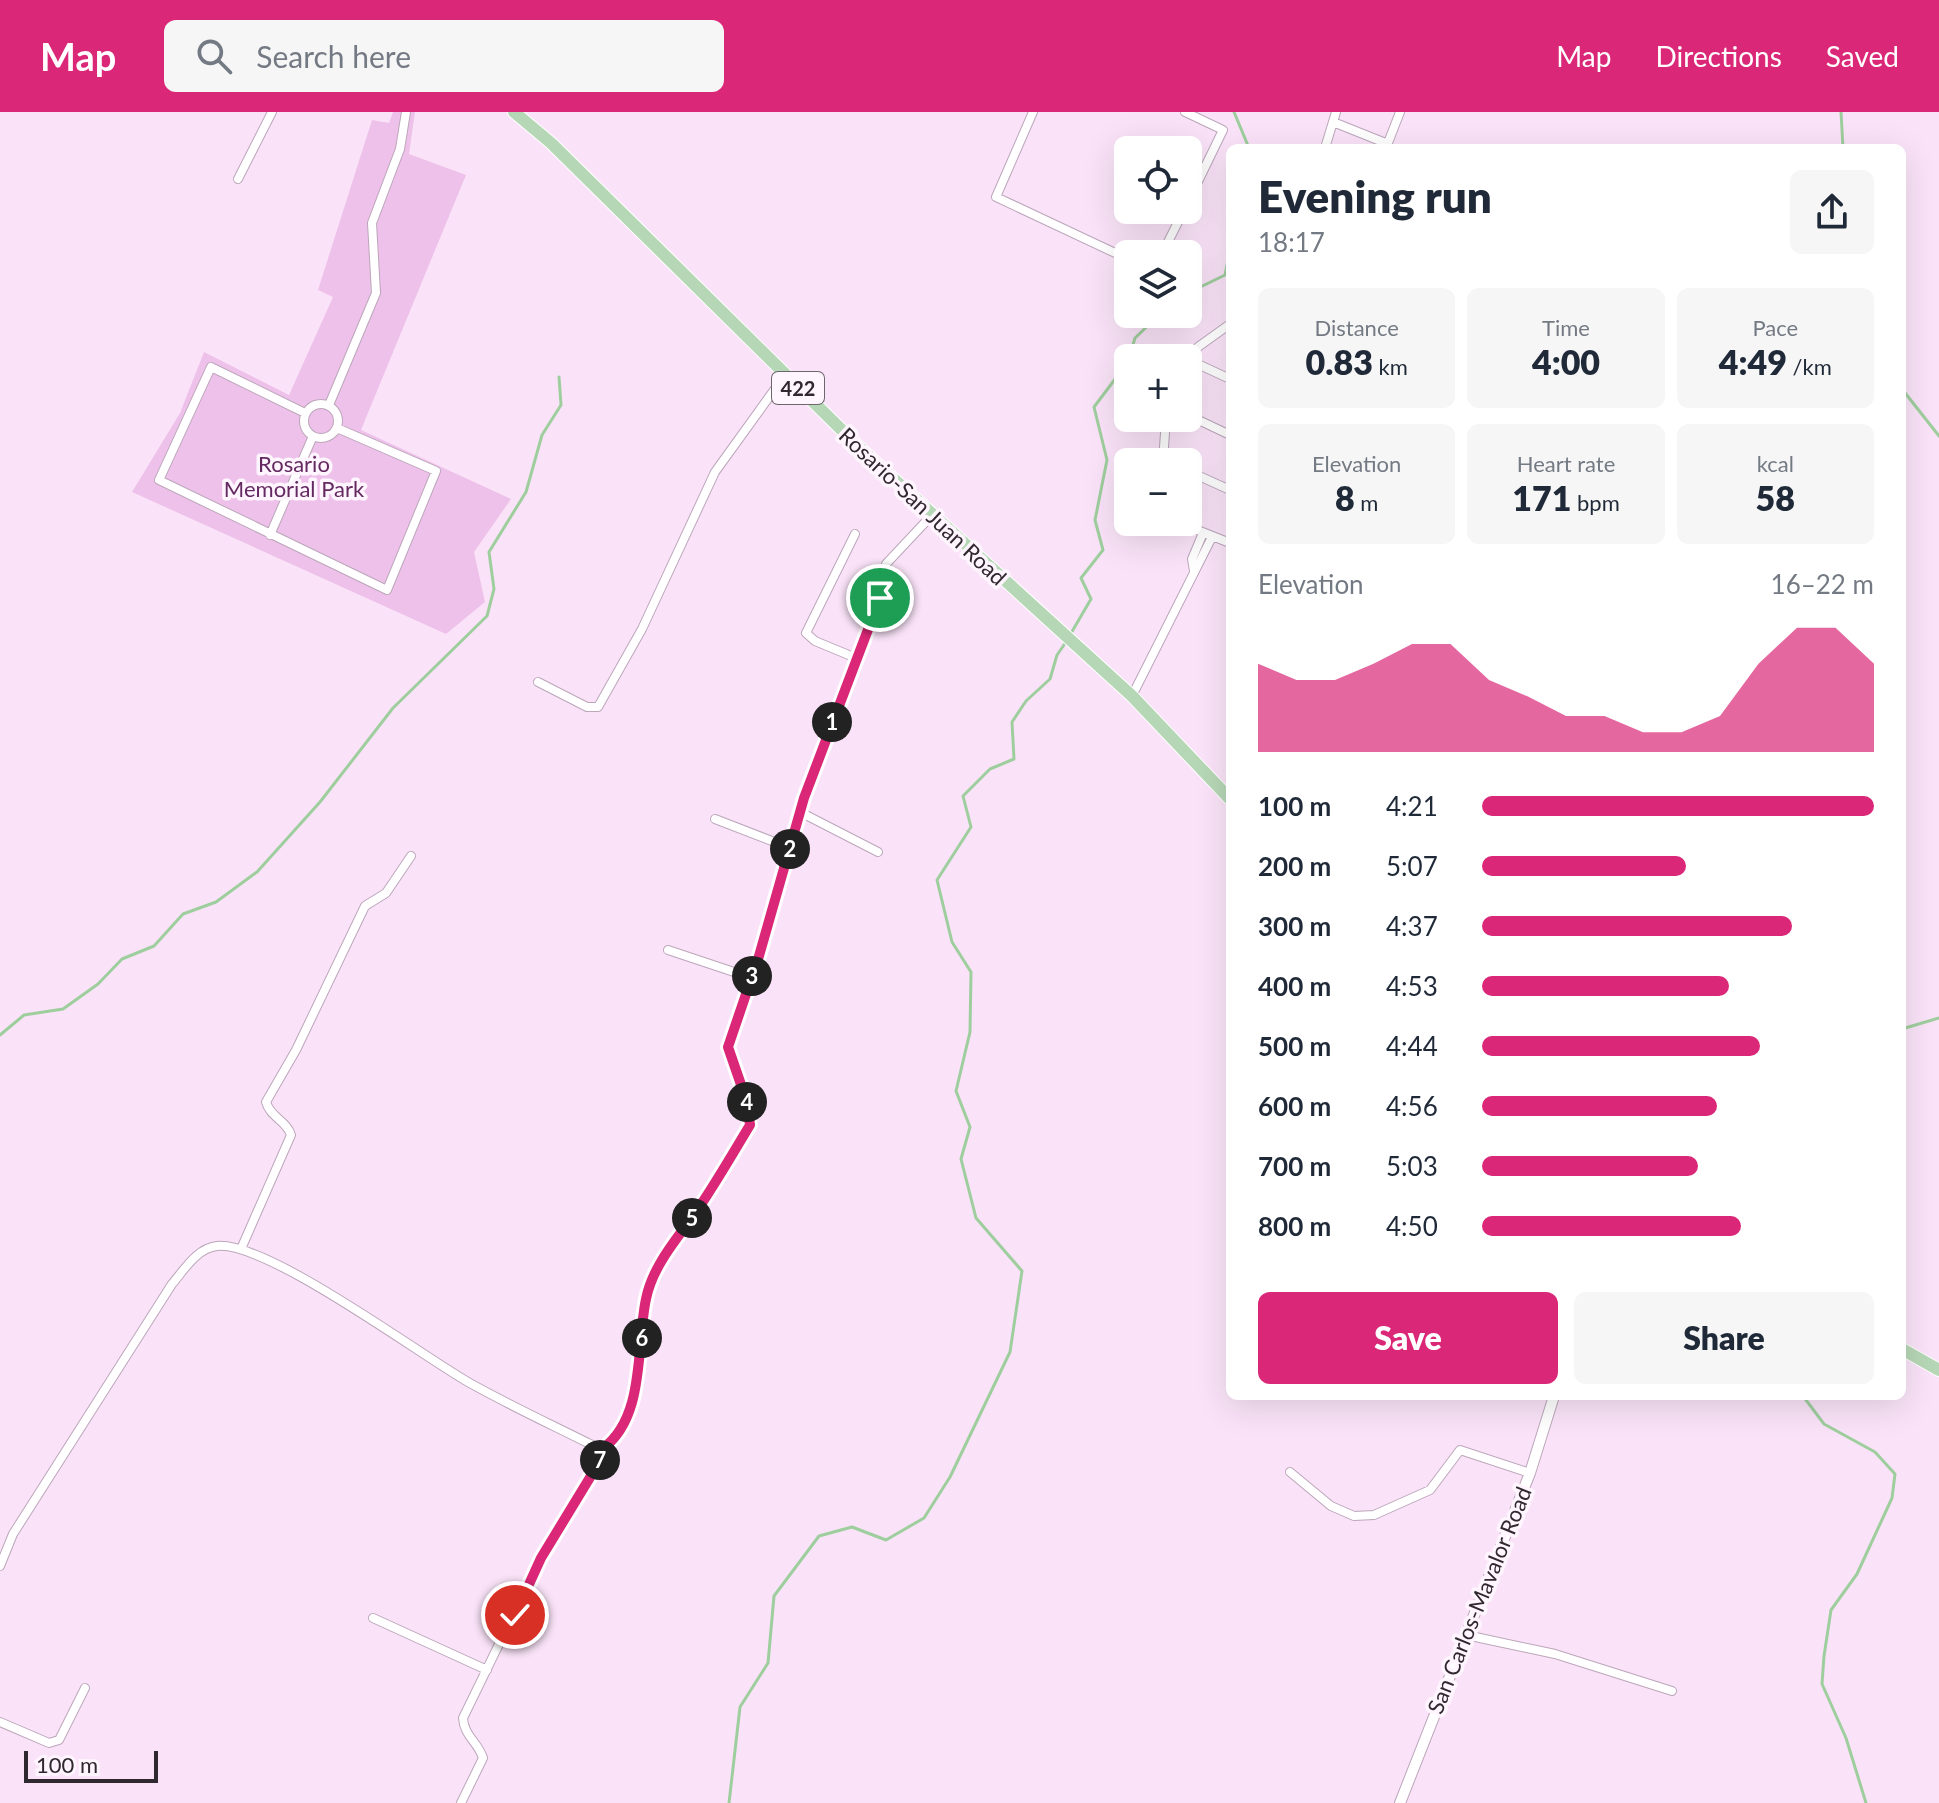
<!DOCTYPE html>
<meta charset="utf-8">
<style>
:root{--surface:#fff;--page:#f6f6f7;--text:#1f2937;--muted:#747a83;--accent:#db2777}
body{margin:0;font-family:Lato,sans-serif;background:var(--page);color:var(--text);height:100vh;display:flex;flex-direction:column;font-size:30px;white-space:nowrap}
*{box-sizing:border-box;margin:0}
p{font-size:26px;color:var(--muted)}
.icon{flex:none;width:44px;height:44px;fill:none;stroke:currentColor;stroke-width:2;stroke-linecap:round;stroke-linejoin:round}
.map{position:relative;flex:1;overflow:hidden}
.panel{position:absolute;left:1226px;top:32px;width:680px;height:1256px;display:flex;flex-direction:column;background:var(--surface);border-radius:12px;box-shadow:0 8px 32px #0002}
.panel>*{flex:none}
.buttons{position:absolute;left:1114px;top:24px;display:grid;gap:16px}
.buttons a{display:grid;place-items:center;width:88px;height:88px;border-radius:12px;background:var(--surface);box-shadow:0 8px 32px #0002;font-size:40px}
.scale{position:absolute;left:24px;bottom:20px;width:134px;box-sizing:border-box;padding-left:8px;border:4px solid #30282f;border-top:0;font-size:22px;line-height:28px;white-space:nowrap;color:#30282f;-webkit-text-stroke:6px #fff5fe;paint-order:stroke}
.pin{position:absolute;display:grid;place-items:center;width:68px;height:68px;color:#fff;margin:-34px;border:4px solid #fff;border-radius:50%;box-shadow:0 2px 8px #0007}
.km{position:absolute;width:40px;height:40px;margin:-20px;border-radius:50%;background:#222;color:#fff;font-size:22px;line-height:40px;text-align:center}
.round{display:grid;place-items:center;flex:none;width:84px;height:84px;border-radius:12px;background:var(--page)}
.overview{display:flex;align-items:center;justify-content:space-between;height:136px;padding:0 32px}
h1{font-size:44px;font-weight:800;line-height:60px}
.metrics{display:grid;grid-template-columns:repeat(3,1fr);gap:12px;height:136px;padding:8px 32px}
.metrics div{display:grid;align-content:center;border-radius:12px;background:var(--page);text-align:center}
.metrics b{font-size:34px;font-weight:800}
.metrics small{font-size:22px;font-weight:400}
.metrics p{font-size:22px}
.chart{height:224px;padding:16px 32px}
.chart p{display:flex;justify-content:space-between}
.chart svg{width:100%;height:144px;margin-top:8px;fill:var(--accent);opacity:.7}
.cta{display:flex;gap:16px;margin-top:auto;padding:16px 32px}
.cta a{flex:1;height:92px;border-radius:12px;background:var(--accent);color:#fff;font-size:32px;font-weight:800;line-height:92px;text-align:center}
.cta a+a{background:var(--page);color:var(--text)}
ul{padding:0 32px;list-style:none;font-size:26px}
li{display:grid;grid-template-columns:128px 96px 1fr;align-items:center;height:60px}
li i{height:20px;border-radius:10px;background:var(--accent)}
header{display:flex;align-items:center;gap:48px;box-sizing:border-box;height:112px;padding:0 40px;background:var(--accent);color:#fff}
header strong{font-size:38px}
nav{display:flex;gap:44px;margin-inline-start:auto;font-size:28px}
.search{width:560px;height:72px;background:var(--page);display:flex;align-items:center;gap:20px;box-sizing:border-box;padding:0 28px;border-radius:12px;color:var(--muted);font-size:30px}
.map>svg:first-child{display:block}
</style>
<header>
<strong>Map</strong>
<div class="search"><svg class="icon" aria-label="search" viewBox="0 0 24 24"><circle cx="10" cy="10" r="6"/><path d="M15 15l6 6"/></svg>Search here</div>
<nav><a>Map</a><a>Directions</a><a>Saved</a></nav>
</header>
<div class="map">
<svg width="1939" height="1691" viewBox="0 0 1939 1691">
<rect width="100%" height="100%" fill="#fae3f8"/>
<path fill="#eec1ea" d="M393,0H415L409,42L466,63L361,318L511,387L474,440L485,490L446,522L132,380L180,301L204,240L289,283L333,185L318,178L372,8L389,11Z"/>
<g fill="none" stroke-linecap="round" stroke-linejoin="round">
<path stroke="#9fce9e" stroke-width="3" d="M1234,0L1249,36
M1841,0L1843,36
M1188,181L1225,163L1230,138
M1129,246L1135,226L1160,202
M1902,277L1939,324
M1070,523L1091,487L1081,466L1103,438L1095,408L1107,348L1094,295L1128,250
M1902,917L1939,906
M0,923L24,903L63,897L98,872L122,847L154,834L183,802L216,790L257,760L320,690L393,596L487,504L494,477L489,440L526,380L542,323L561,293L559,265
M1803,1284L1824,1312L1875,1340L1895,1362L1892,1386L1857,1462L1831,1498L1824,1544L1822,1572L1846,1626L1866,1691
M729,1691L740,1595L768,1551L774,1484L819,1424L852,1415L886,1428L924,1406L950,1365L1010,1240L1022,1159L976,1106L961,1047L970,1015L956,979L970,920L971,860L952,830L937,768L971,715L963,684L990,657L1014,647L1012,610L1026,589L1050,567L1057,543L1066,530"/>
<defs>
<path id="minor" d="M1033,0L996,85L1128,147
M1185,0L1223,18L1188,90
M1333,10L1388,32
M1325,36L1336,0
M1386,36L1400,0
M238,67L272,0
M1162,142L1184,98
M1189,248L1230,267
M1188,250L1198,235L1230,212
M304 309a17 17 0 1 1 34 0a17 17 0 1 1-34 0Z
M329,293L376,181L372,111L400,37L406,0
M305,301L211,255L159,368L387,478L436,359L337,316
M1188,303L1230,323
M1163,350L1166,306
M1188,359L1230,378
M1177,410L1230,431
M855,422L806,521L815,529L856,546
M270,423L313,324
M1194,459L1192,447L1203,421
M538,570L587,595H598L642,517L715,360L785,263
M1132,584L1212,425
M800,700L878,740
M715,707L790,736
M668,838L752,866
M241,1137L291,1023C287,1009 270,1005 266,990L296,938L365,794L386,781L411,744
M1290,1360L1331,1394L1354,1404L1374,1403L1430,1378L1460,1338L1530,1361
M0,1454L13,1422L172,1172C184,1158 197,1136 217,1134C267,1129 419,1242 468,1270C507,1292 548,1311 588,1331L602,1337C646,1306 636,1233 646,1187C653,1152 679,1125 698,1097C717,1069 733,1041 750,1013L747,990L728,935L759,844L804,686L884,479L886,452L932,403
M373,1506L487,1558
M1466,1523L1555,1542L1672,1579
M0,1610L49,1631L59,1628L85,1576
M461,1691L483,1646C478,1630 464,1624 463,1606L541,1446L600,1349L602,1337"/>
<path id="tertiary" d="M1400,1691L1530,1361L1554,1284"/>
<path id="primary" d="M514,0L551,31L862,338L1132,584L1230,687
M1902,1237L1939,1258"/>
</defs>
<use href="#minor" stroke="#bca6ba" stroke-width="10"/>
<use href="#tertiary" stroke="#bca6ba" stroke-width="12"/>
<use href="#primary" stroke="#fff" stroke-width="14"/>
<use href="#minor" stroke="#fff" stroke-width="8"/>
<use href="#tertiary" stroke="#fff" stroke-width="10"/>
<use href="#primary" stroke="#b6d7b6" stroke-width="12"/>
</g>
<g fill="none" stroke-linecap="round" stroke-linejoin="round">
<defs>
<path id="route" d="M515,1503L541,1446L600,1349L602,1337C646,1306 636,1233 646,1187C653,1152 679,1125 698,1097C717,1069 733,1041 750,1013L747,990L728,935L759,844L804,686L880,486"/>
</defs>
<use href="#route" stroke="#fff" stroke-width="16"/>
<use href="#route" stroke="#db2777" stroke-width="10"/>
</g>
<g text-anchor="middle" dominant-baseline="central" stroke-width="7" stroke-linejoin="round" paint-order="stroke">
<rect fill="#fff5fe" stroke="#6e666d" stroke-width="2" x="772" y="260" width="52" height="32" rx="6"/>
<g font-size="20" font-weight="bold" fill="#30282f">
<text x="798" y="276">422</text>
</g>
<g font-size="22" fill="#632960" stroke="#fff5fe">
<text x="294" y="351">Rosario<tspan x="294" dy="25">Memorial Park</tspan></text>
</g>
<g font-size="22" fill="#30282f" stroke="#fff5fe">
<text transform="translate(923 394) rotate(43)">Rosario-San Juan Road</text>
<text transform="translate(1479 1488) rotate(-68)">San Carlos-Mavalor Road</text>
</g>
</g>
</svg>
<div class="buttons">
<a><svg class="icon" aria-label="locate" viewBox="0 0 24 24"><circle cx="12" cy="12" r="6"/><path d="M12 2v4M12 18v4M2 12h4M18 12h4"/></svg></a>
<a><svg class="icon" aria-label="layers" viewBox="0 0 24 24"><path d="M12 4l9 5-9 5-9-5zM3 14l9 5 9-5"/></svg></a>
<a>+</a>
<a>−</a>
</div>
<div class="scale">100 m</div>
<div class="pin" style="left:880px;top:486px;background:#1e9e55"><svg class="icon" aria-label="arrive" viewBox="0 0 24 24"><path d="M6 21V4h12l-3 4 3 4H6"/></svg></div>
<div class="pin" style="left:515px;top:1503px;background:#d93025"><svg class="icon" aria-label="check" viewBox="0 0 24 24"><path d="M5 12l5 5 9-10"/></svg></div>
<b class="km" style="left:832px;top:610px">1</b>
<b class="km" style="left:790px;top:737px">2</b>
<b class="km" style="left:752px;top:864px">3</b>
<b class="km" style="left:747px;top:990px">4</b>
<b class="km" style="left:692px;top:1106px">5</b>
<b class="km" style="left:642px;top:1226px">6</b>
<b class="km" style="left:600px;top:1348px">7</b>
<section class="panel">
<div class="overview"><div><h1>Evening run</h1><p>18:17</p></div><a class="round"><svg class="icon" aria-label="share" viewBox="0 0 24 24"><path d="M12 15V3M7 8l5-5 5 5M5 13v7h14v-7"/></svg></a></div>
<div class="metrics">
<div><p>Distance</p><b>0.83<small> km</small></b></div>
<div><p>Time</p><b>4:00</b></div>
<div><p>Pace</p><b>4:49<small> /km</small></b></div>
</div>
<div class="metrics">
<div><p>Elevation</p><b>8<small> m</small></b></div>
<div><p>Heart rate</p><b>171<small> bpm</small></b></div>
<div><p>kcal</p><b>58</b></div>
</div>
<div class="chart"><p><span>Elevation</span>16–22 m</p>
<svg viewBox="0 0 160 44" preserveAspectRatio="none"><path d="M0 44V17L10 22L20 22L30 17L40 11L50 11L60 22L70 27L80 33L90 33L100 38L110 38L120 33L130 17L140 6L150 6L160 17V44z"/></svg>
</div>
<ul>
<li><b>100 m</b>4:21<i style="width:100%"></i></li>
<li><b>200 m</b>5:07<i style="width:52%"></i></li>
<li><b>300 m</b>4:37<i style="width:79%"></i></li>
<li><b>400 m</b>4:53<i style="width:63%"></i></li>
<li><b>500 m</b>4:44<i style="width:71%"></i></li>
<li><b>600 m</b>4:56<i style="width:60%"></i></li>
<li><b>700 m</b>5:03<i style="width:55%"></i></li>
<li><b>800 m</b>4:50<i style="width:66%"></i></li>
</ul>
<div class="cta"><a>Save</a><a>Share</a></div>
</section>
</div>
